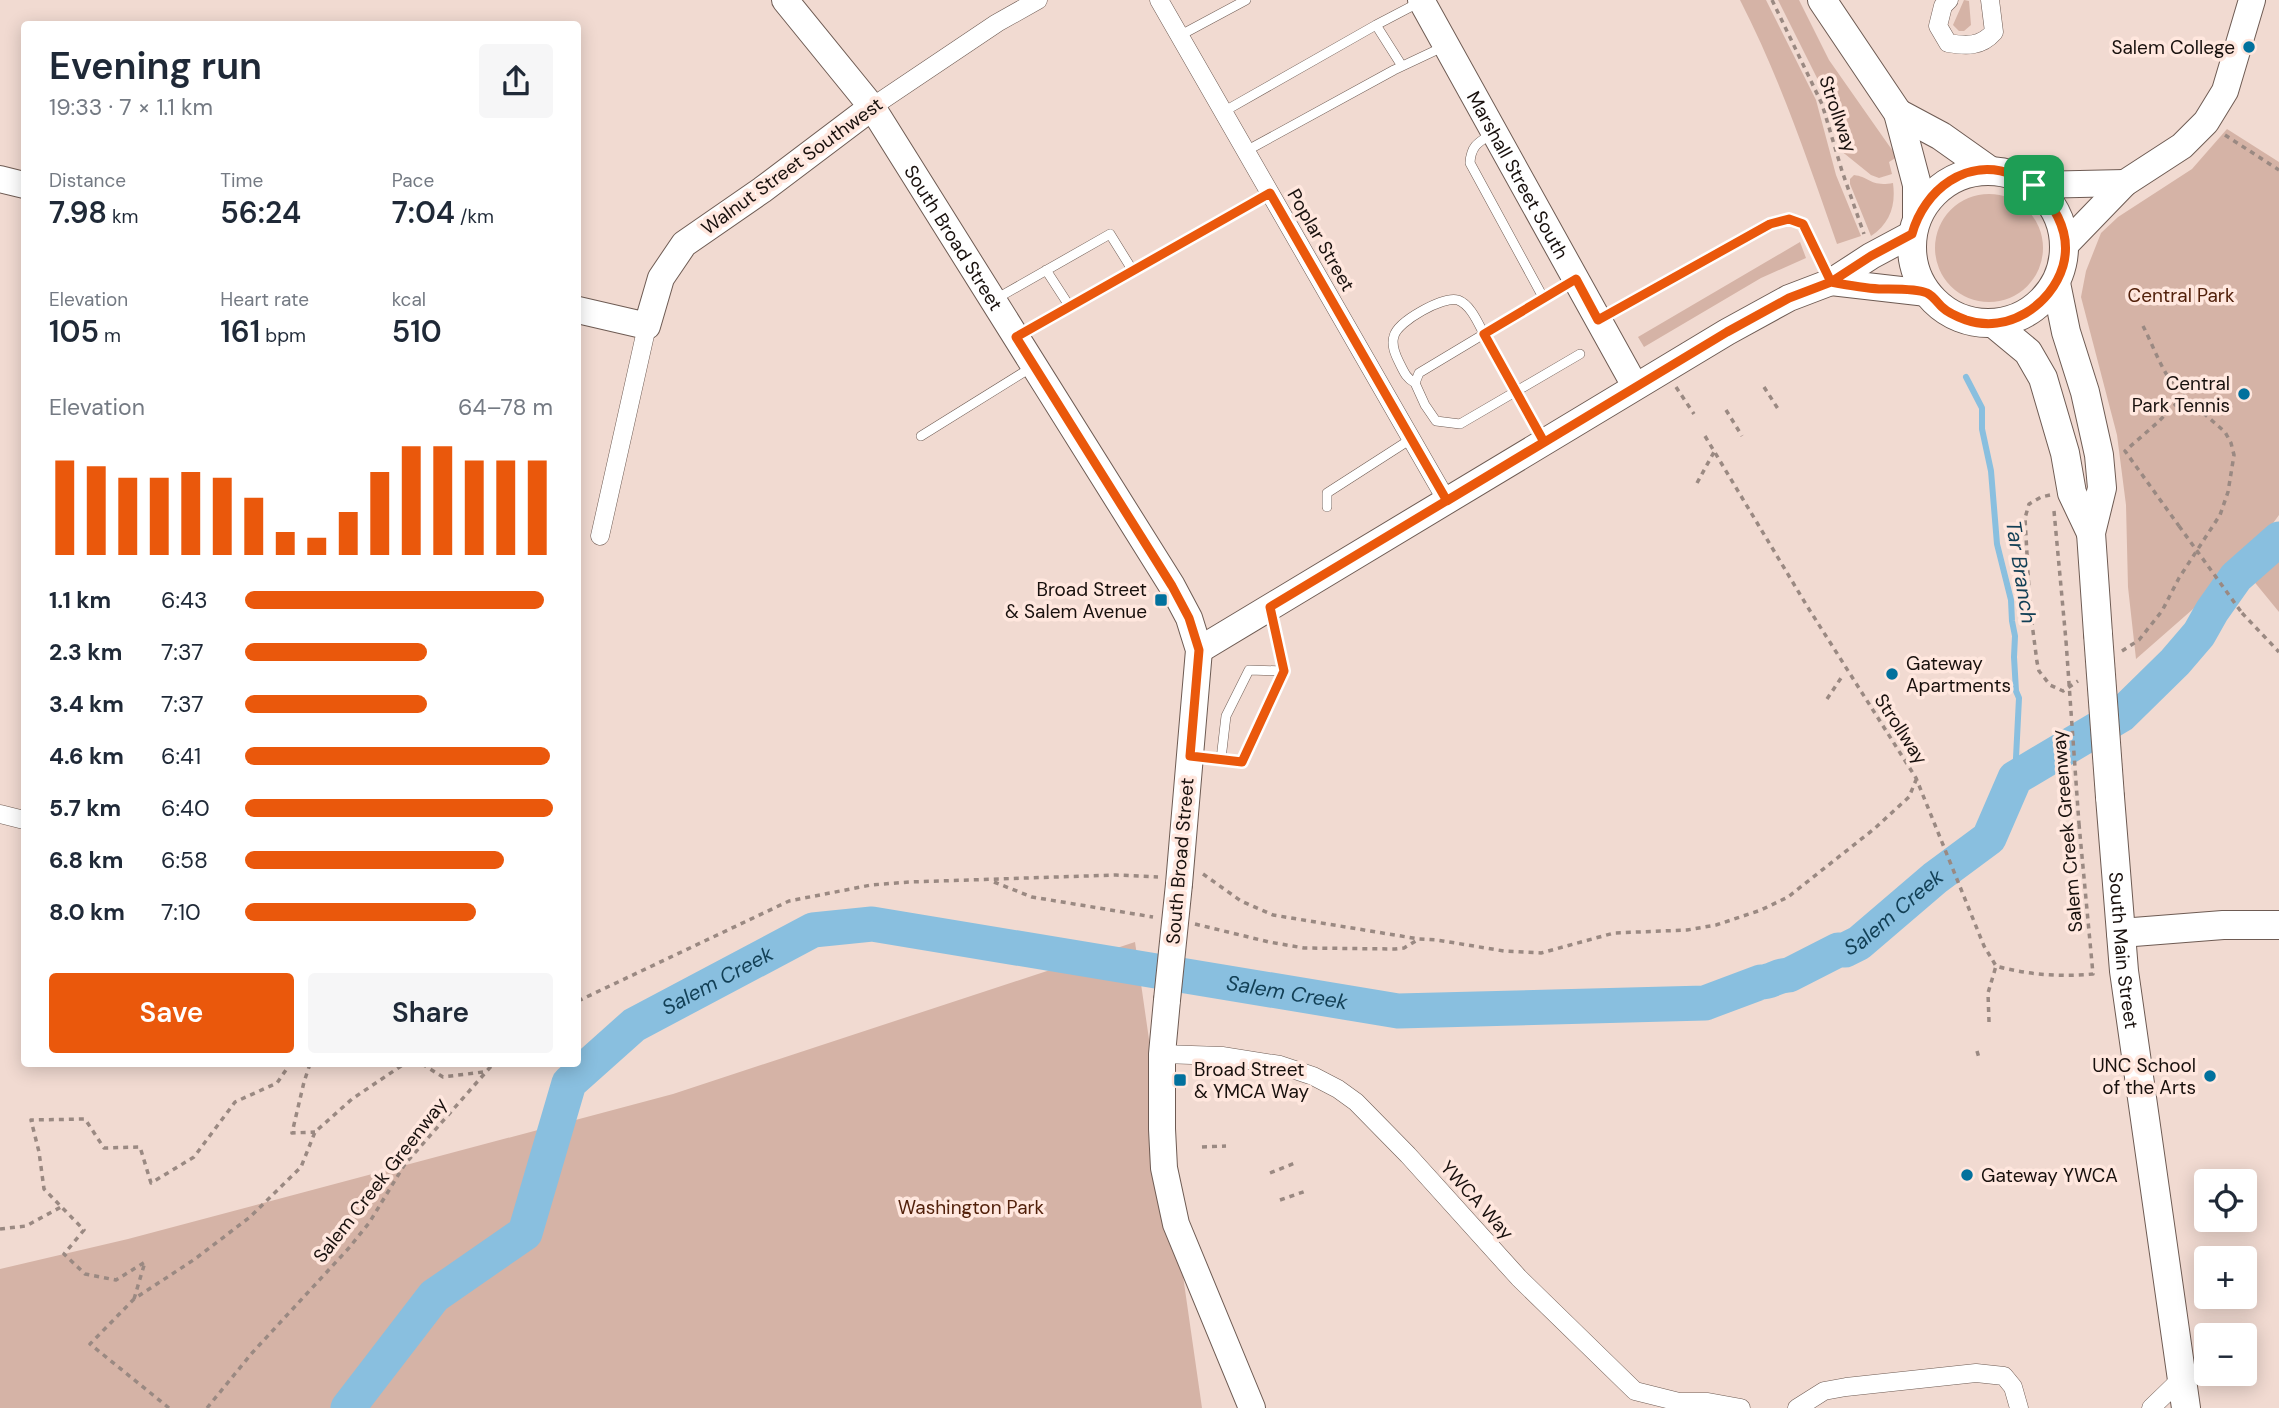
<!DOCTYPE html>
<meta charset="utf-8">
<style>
:root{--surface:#fff;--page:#f6f6f7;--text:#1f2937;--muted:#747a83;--accent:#ea580c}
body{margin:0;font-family:"DM Sans",sans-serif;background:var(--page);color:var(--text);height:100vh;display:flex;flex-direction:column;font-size:26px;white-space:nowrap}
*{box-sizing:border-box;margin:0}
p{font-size:23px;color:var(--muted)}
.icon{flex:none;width:38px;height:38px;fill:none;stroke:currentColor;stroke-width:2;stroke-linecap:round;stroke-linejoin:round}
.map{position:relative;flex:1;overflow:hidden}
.side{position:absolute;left:21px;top:21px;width:560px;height:1046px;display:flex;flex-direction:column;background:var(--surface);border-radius:7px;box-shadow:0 4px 18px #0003}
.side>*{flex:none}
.tools{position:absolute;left:2194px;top:1169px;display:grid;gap:14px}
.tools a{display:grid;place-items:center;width:63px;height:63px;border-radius:7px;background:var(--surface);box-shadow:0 4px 18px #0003;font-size:35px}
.pin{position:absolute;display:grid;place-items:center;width:60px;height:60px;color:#fff;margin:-30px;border-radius:14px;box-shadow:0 4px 10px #0006}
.round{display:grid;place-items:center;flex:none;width:74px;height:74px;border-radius:7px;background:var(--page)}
.head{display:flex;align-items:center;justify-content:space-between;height:119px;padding:0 28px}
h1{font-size:38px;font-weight:600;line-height:52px}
.stats{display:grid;grid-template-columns:repeat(3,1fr);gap:10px;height:119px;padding:7px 28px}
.stats div{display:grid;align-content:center}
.stats b{font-size:30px;font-weight:600}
.stats small{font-size:19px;font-weight:400}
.stats p{font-size:19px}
.chart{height:196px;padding:14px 28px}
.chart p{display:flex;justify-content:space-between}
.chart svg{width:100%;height:126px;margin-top:7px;stroke:var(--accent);stroke-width:6}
.primary-button{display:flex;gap:14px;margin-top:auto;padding:14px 28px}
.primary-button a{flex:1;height:80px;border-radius:7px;background:var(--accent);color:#fff;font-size:28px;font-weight:600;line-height:80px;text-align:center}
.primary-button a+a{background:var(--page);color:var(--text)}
ul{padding:0 28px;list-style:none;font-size:23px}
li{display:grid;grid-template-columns:112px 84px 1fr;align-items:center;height:52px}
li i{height:18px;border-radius:9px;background:var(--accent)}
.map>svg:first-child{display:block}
</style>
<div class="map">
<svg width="2279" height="1408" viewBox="0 0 2279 1408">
<rect width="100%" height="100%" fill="#f1dad1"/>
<path fill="#d5b3a6" d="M1740,0H1766L1816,100L1836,175L1861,236L1837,244C1808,161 1780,78 1740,0Z
M1778,0H1799L1829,60L1897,157L1889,162L1892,174L1879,178L1871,175L1840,150L1826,96Z
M1964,0L1969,1L1971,25L1964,31H1959L1953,25Z
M2227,129L2279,162V515L2241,567L2136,659L2128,587L2126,505L2117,435L2081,297L2086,271L2101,233L2118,217L2192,169Z
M1854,175C1870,177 1870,187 1893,183C1896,206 1890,223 1871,236L1850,184V179Z
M1935 248a54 54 0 1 1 108 0a54 54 0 1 1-108 0Z
M1800,242L1806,258L1761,278L1644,347L1638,337Z
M2279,554V612L2252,579Z
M1135,942L1202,1408H0V1269L128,1239L673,1094Z"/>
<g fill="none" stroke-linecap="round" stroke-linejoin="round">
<path stroke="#89bfdf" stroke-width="6" d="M1966,377L1982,408V429L1991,471L1997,544L2011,600L2012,621L2015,636L2014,657L2016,691L2019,698L2015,778"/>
<path stroke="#89bfdf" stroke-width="35" id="s1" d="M348,1408L434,1296L525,1233L569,1083L634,1025L813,930L872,924L1398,1011L1705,1003L1761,982C1771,982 1778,975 1789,975L1838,950H1845L1859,943L1935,878L1989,838L2015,778L2121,715L2175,662L2199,634L2212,611L2236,577L2279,539"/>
<defs>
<path id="lane" d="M1376,25L1418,3
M1179,36L1246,0
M1223,112L1376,25L1402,66
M1493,133C1479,142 1471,145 1470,163L1544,299
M1246,151L1394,70L1445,46
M1046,270L1070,307
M994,300L1110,234L1133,271
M1600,319L1770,224L1789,219L1803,224L1829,279
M1017,336L1270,193
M1415,383C1406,378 1404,372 1399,362C1395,354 1391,345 1394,336C1398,321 1443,296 1458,300C1471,305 1478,323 1484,334L1419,373L1415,383L1425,405L1436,421L1460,424L1580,354
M921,436L1032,367
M1543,440L1484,334L1572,281
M1327,507V493L1411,439
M1193,756L1242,762L1284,671L1271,609
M1221,759L1226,716L1249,670L1284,671"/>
<path id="street" d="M1159,0L1447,501
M1949,0L1943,6L1938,26L1948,43C1966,46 1981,47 1994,32L1990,0
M872,107L997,23L1038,0
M600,536L647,326
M0,814L24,820
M1162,1054L1222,1056L1280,1065L1313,1076L1338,1089L1356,1102L1408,1155L1519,1278L1635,1391L1679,1402H1708L1741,1408
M1797,1408L1824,1391L1846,1387L1976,1373L2004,1376L2013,1387L2019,1408
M2151,1408L2182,1378"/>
<g id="secondary">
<path id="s2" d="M785,0L872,107L1172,586L1189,618L1199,650L1179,884"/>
<path id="s3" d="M1421,0L1635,386"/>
<path d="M0,179L24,185"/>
<path d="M2034,185L2125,183"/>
<path d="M2065,245L2125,183L2182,146L2206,122L2225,91L2252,0"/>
<path d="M1831,282L1927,293"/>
<path d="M578,310L647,326L661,278L684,244L762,190L872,107"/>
<path d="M1199,650L1727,332L1789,298L1831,282L1871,256L1912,234"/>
<path d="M1167,1000L1162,1054V1129L1164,1168L1176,1224L1252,1408"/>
</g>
<g id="primary">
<path d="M1822,0L1898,113L1917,185V218"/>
<path d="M1898,113L1941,136L1989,170"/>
<circle cx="1988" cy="247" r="76"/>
<path d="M2056,283L2066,332L2085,392L2099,455L2102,488L2091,533L2098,634"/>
<path d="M1993,323L2028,352L2043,378L2065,453L2072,493L2091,533"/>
<path id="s4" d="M2110,797L2124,971L2186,1408"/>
<path d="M2121,933L2223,925H2279"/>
</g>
</defs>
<use href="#lane" stroke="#6e5b53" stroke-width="10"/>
<use href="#street" stroke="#6e5b53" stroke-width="19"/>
<use href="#secondary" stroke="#6e5b53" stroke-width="28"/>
<use href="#primary" stroke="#6e5b53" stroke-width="30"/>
<path stroke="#9a8982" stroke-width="3.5" stroke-dasharray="5 5" stroke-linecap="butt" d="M1772,0L1822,104L1842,171L1864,234
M2225,135L2279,170
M2143,326C2155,349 2164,379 2184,396
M1676,387L1694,414
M1764,387L1780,412
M1726,410L1742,436
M1705,436L1807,606L1916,778L1984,946L1996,966C2028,975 2061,977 2093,974L2079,824
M1697,483L1714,452
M2050,495L2041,497L2029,504L2025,518L2030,608L2037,662L2039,671L2050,685L2063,691L2078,681
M2054,511L2066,641
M2242,613L2279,652
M2122,651L2139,640L2162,611L2179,578L2220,515L2228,492L2234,455L2231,443L2225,432L2184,396L2157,423L2125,451L2179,526
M1827,699L1841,678
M1203,874L1241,901L1273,915L1419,939L1437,940L1504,951L1541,953L1614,933L1687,930L1716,925L1761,910L1788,897L1874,829L1909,797L1916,780
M994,882L1032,897L1153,917
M1195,924L1269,942L1304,948L1395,949L1404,948L1419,939
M578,1001L789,901L871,885L909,882L1116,875L1158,877
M1989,1022L1988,993L1996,966
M1977,1051L1979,1058
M310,1064L304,1082L292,1133L315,1132
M422,1064L443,1077L483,1072
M1202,1147L1226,1146
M1270,1173L1295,1163
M1280,1200L1306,1191
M0,1229L26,1226L61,1207
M134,1299L145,1262L116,1280L85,1274L64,1254L84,1230L44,1189L39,1152L31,1120L85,1119L104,1148L140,1147L151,1183L194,1157L235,1102L277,1083L290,1064
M169,1408L90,1344L134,1299L195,1259L250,1217L301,1167L315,1132L352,1099L404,1064
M207,1408L252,1353L348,1249L369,1223L405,1164L493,1064"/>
<use href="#lane" stroke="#fff" stroke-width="9"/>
<use href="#street" stroke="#fff" stroke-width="18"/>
<use href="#secondary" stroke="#fff" stroke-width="26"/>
<use href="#primary" stroke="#fff" stroke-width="28"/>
<defs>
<path id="secondary-bridge" d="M1167,1000L1179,884"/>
<path id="primary-bridge" d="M2098,634L2110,797"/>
</defs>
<use href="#secondary-bridge" stroke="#6e5b53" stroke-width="28" stroke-linecap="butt"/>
<use href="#primary-bridge" stroke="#6e5b53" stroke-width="30" stroke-linecap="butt"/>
<path stroke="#9a8982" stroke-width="3.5" stroke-dasharray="5 5" stroke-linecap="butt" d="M2179,526L2242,613
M2066,641L2079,824"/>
<use href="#secondary-bridge" stroke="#fff" stroke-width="26"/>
<use href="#primary-bridge" stroke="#fff" stroke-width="28"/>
</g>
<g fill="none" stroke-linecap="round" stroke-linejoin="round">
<defs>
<path id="route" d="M2034,185C2027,182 2021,177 2014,175C1967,156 1924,190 1912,234L1871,256L1831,282L1789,298L1727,332L1447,501L1270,193L1016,337L1172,586L1189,618L1199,650L1190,756L1242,762L1284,671L1270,607L1544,442L1484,334L1576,279L1598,320L1770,224L1789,219L1803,224L1831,282C1847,285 1863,288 1879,289C1891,289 1916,288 1927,293C1932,295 1938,303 1942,307C1948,313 1958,317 1966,320C2007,334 2051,306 2063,266C2072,234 2056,207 2034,185"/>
</defs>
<use href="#route" stroke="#fff" stroke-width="14"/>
<use href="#route" stroke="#ea580c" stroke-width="9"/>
</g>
<g fill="#02719d" stroke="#ffe7de" stroke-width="2.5">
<circle cx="2249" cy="47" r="7"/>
<circle cx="2244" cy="394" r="7"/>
<rect x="1154" y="593" width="14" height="14" rx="3.5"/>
<circle cx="1892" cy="674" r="7"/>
<circle cx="2210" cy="1076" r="7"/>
<rect x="1173" y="1073" width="14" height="14" rx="3.5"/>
<circle cx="1967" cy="1175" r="7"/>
</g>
<g text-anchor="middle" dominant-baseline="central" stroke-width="7" stroke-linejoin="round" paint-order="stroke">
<g font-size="19" fill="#18100d" stroke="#ffe7de" text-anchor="end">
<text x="2235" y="47">Salem College</text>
<text x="2230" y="383">Central<tspan x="2230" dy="22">Park Tennis</tspan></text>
<text x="1147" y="589">Broad Street<tspan x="1147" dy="22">&amp; Salem Avenue</tspan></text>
<text x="1906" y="663" text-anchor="start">Gateway<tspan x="1906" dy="22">Apartments</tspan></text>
<text x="2196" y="1065">UNC School<tspan x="2196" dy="22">of the Arts</tspan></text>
<text x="1194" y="1069" text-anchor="start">Broad Street<tspan x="1194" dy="22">&amp; YMCA Way</tspan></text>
<text x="1981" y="1175" text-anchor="start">Gateway YWCA</text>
</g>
<g font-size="19" fill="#18100d" stroke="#ffe7de">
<text transform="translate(1838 114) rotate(71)">Strollway</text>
<text transform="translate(792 166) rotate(-36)">Walnut Street Southwest</text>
<text stroke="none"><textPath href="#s3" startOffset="200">Marshall Street South</textPath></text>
<text stroke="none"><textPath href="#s2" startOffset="292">South Broad Street</textPath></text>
<text transform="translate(1321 240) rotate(60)">Poplar Street</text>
<text transform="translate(1901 729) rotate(57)">Strollway</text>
<text transform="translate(2067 831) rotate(-95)">Salem Creek Greenway</text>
<text transform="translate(1180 861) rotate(-85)">South Broad Street</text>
<text stroke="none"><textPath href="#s4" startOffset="154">South Main Street</textPath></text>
<text transform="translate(380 1180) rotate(-52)">Salem Creek Greenway</text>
<text transform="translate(1477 1200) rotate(48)">YWCA Way</text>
</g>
<g font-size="19" fill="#52200a" stroke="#ffe7de">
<text x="2181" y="295">Central Park</text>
<text x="971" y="1207">Washington Park</text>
</g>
<g font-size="21" font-style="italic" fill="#123f55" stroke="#ffe7de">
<text transform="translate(2021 572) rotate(81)">Tar Branch</text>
<text stroke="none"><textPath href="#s1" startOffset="1810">Salem Creek</textPath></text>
<text stroke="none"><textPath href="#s1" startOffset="590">Salem Creek</textPath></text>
<text stroke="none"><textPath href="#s1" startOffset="1178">Salem Creek</textPath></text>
</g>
</g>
</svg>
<div class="tools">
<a><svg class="icon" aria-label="locate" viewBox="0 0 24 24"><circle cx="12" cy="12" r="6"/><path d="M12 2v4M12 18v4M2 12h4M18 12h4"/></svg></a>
<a>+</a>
<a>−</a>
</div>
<div class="pin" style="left:2034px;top:185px;background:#1e9e55"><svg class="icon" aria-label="arrive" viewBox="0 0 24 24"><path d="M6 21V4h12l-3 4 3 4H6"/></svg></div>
<section class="side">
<div class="head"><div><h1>Evening run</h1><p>19:33 · 7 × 1.1 km</p></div><a class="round"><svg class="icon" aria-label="share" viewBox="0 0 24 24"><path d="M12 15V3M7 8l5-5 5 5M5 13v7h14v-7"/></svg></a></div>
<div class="stats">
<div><p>Distance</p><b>7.98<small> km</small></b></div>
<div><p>Time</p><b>56:24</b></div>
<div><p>Pace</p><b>7:04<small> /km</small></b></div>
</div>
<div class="stats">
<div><p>Elevation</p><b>105<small> m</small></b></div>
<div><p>Heart rate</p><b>161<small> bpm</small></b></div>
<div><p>kcal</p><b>510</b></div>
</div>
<div class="chart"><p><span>Elevation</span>64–78 m</p>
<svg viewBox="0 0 160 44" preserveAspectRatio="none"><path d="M5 44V11M15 44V13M25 44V17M35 44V17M45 44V15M55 44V17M65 44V24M75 44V36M85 44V38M95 44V29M105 44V15M115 44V6M125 44V6M135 44V11M145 44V11M155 44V11"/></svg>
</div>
<ul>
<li><b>1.1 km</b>6:43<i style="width:97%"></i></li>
<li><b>2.3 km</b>7:37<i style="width:59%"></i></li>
<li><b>3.4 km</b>7:37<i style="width:59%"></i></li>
<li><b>4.6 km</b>6:41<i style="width:99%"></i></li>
<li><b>5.7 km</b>6:40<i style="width:100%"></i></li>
<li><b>6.8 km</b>6:58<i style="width:84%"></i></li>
<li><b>8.0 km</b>7:10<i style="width:75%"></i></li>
</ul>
<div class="primary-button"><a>Save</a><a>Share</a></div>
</section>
</div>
